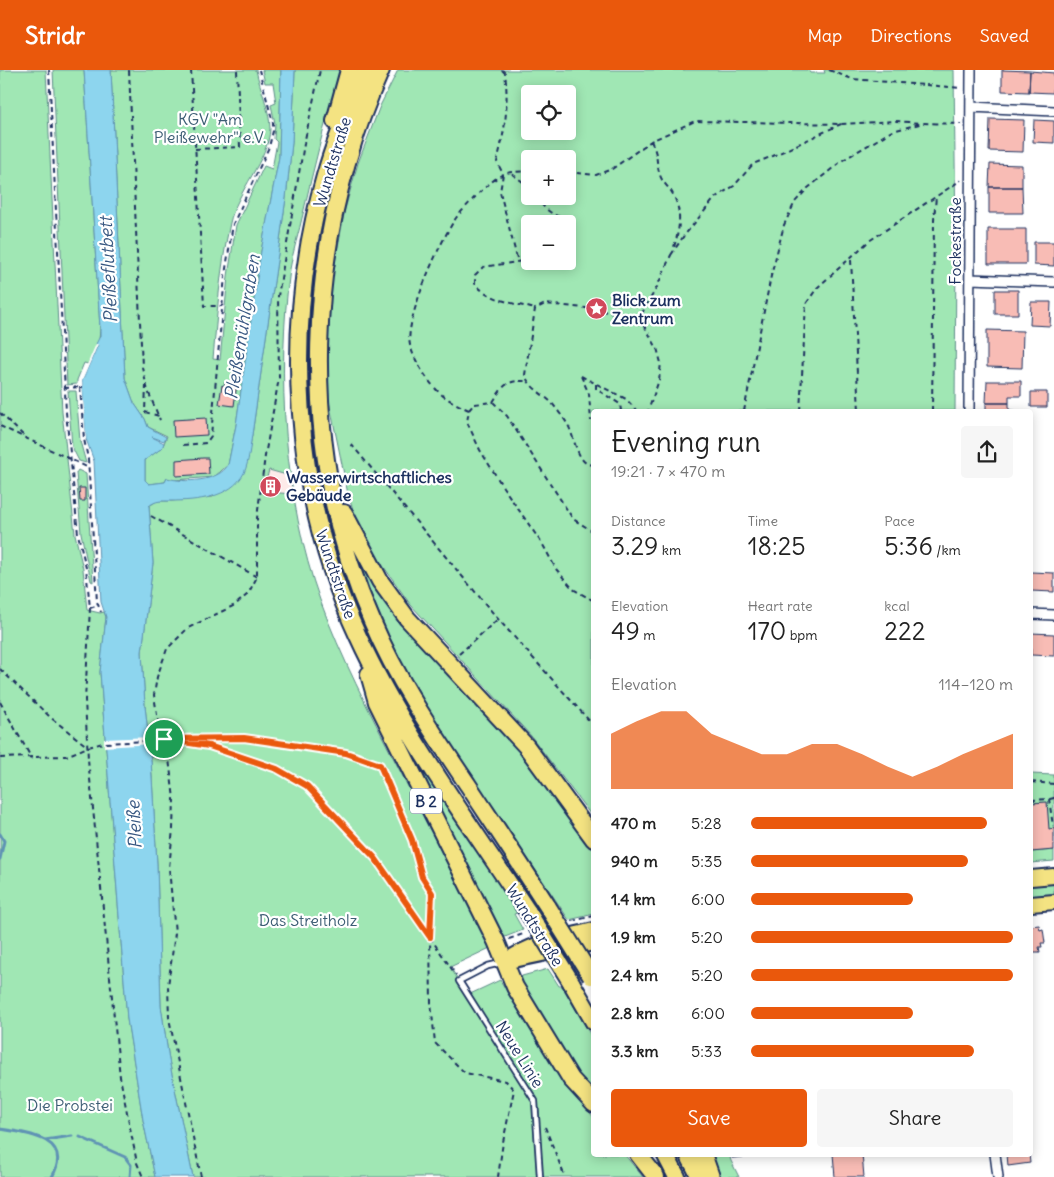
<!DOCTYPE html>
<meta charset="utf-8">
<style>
:root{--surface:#fff;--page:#f6f6f6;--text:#222;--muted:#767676;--accent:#ea580c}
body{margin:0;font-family:Delius,sans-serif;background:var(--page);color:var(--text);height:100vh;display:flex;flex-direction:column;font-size:19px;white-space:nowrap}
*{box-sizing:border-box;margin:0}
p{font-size:16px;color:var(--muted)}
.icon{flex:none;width:28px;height:28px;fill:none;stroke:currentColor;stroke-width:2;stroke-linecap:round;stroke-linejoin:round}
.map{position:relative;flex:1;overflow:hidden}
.drawer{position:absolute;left:591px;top:339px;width:442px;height:748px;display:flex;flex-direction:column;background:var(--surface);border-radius:5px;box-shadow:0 2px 12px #0003}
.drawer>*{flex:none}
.buttons{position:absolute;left:521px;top:15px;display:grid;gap:10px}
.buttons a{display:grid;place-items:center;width:55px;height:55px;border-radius:5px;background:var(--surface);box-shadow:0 2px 12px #0003;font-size:25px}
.pin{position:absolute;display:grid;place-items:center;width:42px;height:42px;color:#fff;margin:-21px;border:2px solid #fff;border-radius:50%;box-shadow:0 1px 5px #0007}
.round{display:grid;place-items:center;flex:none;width:52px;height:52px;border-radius:5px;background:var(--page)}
.summary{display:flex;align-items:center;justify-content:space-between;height:85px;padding:0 20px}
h1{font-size:28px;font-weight:600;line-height:38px}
.stats{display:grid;grid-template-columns:repeat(3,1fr);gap:8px;height:85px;padding:5px 20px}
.stats div{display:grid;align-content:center}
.stats b{font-size:25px;font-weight:600}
.stats small{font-size:14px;font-weight:400}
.stats p{font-size:14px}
.chart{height:140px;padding:10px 20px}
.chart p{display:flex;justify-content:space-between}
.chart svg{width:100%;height:90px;margin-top:5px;fill:var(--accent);opacity:.7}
.button{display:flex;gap:10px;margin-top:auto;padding:10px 20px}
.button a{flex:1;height:58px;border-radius:5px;background:var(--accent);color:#fff;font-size:20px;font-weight:600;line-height:58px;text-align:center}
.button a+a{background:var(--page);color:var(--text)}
ul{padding:0 20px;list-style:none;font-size:16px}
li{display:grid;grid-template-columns:80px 60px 1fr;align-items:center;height:38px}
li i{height:12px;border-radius:6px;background:var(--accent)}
header{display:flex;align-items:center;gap:30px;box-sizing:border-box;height:70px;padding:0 25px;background:var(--accent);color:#fff}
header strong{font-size:24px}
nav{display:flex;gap:28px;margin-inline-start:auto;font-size:18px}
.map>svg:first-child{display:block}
</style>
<header>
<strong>Stridr</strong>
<nav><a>Map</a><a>Directions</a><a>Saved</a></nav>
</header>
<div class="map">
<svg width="1054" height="1107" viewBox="0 0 1054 1107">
<rect width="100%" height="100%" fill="#fff"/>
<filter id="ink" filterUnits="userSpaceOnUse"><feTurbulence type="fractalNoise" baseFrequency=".02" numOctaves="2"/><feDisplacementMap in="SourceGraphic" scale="10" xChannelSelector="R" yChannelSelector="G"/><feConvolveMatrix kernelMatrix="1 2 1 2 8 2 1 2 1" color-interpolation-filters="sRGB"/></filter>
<g filter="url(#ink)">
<path fill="#fdebe9" d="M269,400L290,406L293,424L280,423L264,418Z"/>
<path fill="#a0e7b4" stroke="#5e8b89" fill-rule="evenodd" d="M0,0H46L62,342L75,464L83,499L87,540L100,543L104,542L106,547L100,602L127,949L143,1050L155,1107H0Z
M53,0H84L100,258L99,271L88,294L84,293L77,310V314L67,315Z
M111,0H256C260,19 270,40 270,59C269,88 236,123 230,153C220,198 217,244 213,289L220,290L228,206L236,155L264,96L272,99L277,72L274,69L275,53L271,35L276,33L273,13H265L262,0H281L279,87L261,181L236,355L228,395L214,407L174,410L167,408L165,412L149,414L145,410V390L162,378L167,366L148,357L145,349L134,333L125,308Z
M295,0H340C326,48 314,96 303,144C299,162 293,181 290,199C276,304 284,430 320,530C341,587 369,641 397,695C428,756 459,817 490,878L450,897L468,925L500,910L548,988L594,1048V1084H624L643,1107H193L169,990L161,936L157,794L151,690L145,636L142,582L153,493L149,436L157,431H172L213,427L248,387L252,365L286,128L292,73ZM269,400L290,406L293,424L280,423L264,418Z
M398,0H808L810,3H825L824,0H954L956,176L955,341H594V749L531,666L410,534L367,473L349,429L328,326V261L332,209L345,139L358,93L380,36ZM530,24H568V61H530ZM530,89H568V126H530ZM530,154H568V191H530Z
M68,321H76L80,371L86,393L79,391L72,377Z
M78,400L86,404L93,512L91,511L81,463L76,403Z
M350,466L522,679L594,776V844L569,850L430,643L405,602L366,513Z
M397,662C444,717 479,782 517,843L514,844L523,860L500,869Z
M1031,704L1054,705V768H1031Z
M1054,780V791L1031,793V782Z
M1054,812V826L1031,828V814Z
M548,899L559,916H562L594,971V1023L562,983L520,913L522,906Z
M712,1084H729L731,1091L739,1107H721Z"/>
<path fill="#8dd5ee" stroke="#5f93b4" d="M84,0H111L125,308L134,333L145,349L148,357L166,367L164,371L152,367L164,373L162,378L145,390V410L149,414L165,412L167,408C184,413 218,412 228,395L236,355L261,181L279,87L281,0H295L292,73L286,128L252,365C250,377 249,392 244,403C231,428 196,431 171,431C162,431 156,430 149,436L153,493L142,582L145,636L151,690L157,794L161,936L169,990L193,1107H155L143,1050L127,949L100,602L106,547L101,532L94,391L86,369L82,311L98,275L96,274L100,266V258Z"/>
<path fill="#fff" d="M96,274H98L82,311L86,369H83L80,311Z
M151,667L152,674L104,677V669Z"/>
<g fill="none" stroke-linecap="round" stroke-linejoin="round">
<path stroke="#5f93b4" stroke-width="3" d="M0,764L4,771L0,789
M0,1059C27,1063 74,1068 52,1107
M80,1067L125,1087L131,1095L130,1107
M45,1070L72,1066"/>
</g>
<path fill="#f8bcb5" stroke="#1b2f5e" d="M1002,0L1030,1L1029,22L1002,21Z
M1030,1L1054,3L1053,23L1029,22Z
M990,49L1024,50L1023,82L989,81Z
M1034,50L1054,51V73L1033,72Z
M990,94L1022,95V117H989Z
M989,117H1022L1023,143H989Z
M988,159H1026V194H988Z
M1034,172H1054V196L1034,195Z
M995,220H1018V244H995Z
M1031,232H1051L1050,256L1030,255Z
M987,260L1023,261L1022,298L987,297Z
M987,311H1021V326H1009V333H986Z
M225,312L237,313L234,336L219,334L222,315L224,316Z
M1031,322H1047V337H1031Z
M986,333H1009V340L1021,341H986Z
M206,348L207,365L174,367L173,350Z
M203,388H208L209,404L176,406V390Z
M267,410L276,413L273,421L264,418Z
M79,418H85V431H80Z
M1031,502L1054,503V522L1031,521Z
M1031,563L1054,564V586L1031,585Z
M1047,732L1049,759L1054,758V780L1031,782V733Z
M1039,855L1040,860L1043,859L1045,873H1041L1042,877H1039L1040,882H1031V856Z
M732,1084H775L732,1088Z
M833,1084H862L864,1107H835Z
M1007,1084H1029L1030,1093L1008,1096Z"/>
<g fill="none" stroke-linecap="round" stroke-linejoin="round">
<defs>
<path id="lane" d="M501,893L488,896L459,911L535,1031L540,1107"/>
<path id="street" d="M971,37L1054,41
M970,209L1054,212
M969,341L971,0
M1031,544L1054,545
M995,1084L998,1107"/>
<path id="primary" d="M1031,808L1054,806
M1031,834L1054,832
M509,891L594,873
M505,892C531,872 563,868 594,860"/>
<path id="highway" d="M366,0C350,35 335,70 325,106C282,257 292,424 358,566C403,664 469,752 528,842
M381,0C304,172 296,378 372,551C397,610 433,663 468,715C495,756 522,796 548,837
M335,51L349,0
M344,443L380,511L407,548L526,676L594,769
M369,604L377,632L496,871L515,917L571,1009L594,1034
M571,912L594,952
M638,1084L656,1107
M665,1084L677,1107
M688,1084L700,1107
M703,1084L711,1107"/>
</defs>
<use href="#lane" stroke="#1b2f5e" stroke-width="8"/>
<use href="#street" stroke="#1b2f5e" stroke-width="12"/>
<use href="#primary" stroke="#1b2f5e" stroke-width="18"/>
<use href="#highway" stroke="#1b2f5e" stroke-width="20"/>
<path stroke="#1b2f5e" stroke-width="2" stroke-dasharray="5 4" stroke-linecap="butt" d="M49,0L66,342L78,464L86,498L90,538L85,630L88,689L120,1007L137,1093L143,1107
M129,0L142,297L148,321L160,350
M191,0L204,236H222
M502,0L505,3C509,36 505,60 497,92L503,104L500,122L518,192
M829,0L852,9L961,18
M651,71C659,87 655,90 660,105C661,110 667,116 671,121C683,140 680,159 673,180
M195,79L240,77L237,0
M568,102L596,105L612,99L651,71L695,51L841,54L896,51L921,53
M512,104L530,117
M536,126C539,131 544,138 550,142C565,152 574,146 568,171
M671,185L683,167L716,127L734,116L753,94L773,86L841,54
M530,190L483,197L475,205V214C491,231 514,233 535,239
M851,190L859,341
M637,252L657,217L671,185
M581,306L626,329L637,341
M581,306L589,324L591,351
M596,314V319L620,334L621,341
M146,315L145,342L159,346
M80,317L84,369L88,389L97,532L101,542
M64,318L83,317
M493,332C503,316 506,310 526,311
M469,340C460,336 450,331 442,325C430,315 414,291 410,275C404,250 441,169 456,148C464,138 492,108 504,104C511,101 522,102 530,101
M744,341L771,206L784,155L795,132L808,118L843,90L892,61L923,53L961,54
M800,341L806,234L817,218L869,171L961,110
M932,341L934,150L936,126
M0,343L24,366
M0,356L89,398
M351,374L498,549L594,656
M183,375L206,373L211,366L225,205L233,154L269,77L273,61V53L259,0
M594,394C578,399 574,365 568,355C564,348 557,340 552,333C543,324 529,317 525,305L535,239L545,234L596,239L626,247L645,257L657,278L661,293L659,310L648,341
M151,446L257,507
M594,462L573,449L507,346L493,332L474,334L469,340L467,352L480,380L503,417L543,475L556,499L573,519L594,531
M90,538L98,535
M459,584L498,549
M0,599L50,647L88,677
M0,632L32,689
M169,670L209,676L277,699L307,716L375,788L456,905
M0,688L66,686L88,677L103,673L245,667L347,683L380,695L412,770L422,807L432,823L430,867L431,933L435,973L465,1003L506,1011L514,1020L503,1072L498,1107
M1031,712L1054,714
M1050,729L1054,728V724
M1031,730L1049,729L1053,756
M572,851L594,846
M509,869L526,863
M545,1057L565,1107
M201,1107L169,948L168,916L175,863L169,798L173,759L174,729L169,689L157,645L154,625L157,607L167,579L188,558L235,535L248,524L257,507V448L265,386L279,308L278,226L304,74L320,0"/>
<use href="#lane" stroke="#fff" stroke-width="4.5"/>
<use href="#street" stroke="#fff" stroke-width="9"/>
<use href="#primary" stroke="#f4e382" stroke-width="14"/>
<use href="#highway" stroke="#f4e382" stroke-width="16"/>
<defs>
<path id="highway-bridge" d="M548,837L591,906
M528,842L571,912"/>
</defs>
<use href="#highway-bridge" stroke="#1b2f5e" stroke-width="20" stroke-linecap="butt"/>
<use href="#highway-bridge" stroke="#f4e382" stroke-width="16"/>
</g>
</g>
<g fill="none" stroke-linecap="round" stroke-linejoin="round" filter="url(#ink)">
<defs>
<path id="route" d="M244,668L346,683L380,695L412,770L422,807L432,823L430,867L375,788L307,716L277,699L209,676L164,669Z"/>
</defs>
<use href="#route" stroke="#fff" stroke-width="10"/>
<use href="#route" stroke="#ea580c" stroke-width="6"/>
</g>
<defs>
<symbol id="sight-disc" viewBox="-11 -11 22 22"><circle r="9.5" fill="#d1495b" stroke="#fff"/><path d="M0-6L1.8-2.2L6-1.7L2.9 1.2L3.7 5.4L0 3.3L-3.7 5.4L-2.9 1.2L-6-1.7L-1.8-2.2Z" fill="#fff"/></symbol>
<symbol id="building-disc" viewBox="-11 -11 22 22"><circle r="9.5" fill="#d1495b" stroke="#fff"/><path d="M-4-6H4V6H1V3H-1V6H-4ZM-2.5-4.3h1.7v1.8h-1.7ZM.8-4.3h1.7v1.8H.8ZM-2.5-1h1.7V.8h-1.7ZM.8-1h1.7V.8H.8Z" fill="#fff"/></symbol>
</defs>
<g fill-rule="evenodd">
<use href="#sight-disc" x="584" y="226" width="25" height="25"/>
<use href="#building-disc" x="258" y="404" width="25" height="25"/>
</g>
<g text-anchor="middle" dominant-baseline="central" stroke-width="4.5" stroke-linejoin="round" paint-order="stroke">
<rect fill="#fff" stroke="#5f6d8e" stroke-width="1" x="410" y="718.5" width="32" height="25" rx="4"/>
<g font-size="15" font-weight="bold" fill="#1b2f5e">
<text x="426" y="731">B 2</text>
</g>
<g font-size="16" fill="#3c5d74" stroke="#fff">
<text x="210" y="49">KGV "Am<tspan x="210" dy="18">Pleißewehr" e.V.</tspan></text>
<text x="308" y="850">Das Streitholz</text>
<text x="70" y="1035">Die Probstei</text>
</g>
<g font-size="16" fill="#1b2f5e" stroke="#fff">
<text transform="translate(332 92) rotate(-73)">Wundtstraße</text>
<text transform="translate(955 171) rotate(-90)">Fockestraße</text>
<text transform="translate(336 504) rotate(71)">Wundtstraße</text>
<text transform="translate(535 855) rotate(58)">Wundtstraße</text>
<text transform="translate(520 984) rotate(58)">Neue Linie</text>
</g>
<g font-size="16" font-weight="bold" fill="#1b2f5e" stroke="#fff" text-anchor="start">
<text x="612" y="230">Blick zum<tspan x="612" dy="18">Zentrum</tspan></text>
<text x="286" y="407">Wasserwirtschaftliches<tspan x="286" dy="18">Gebäude</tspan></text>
</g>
<g font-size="18" font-style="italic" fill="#385882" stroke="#fff">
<text transform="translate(108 200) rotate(-93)">Pleißeflutbett</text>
<text transform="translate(242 257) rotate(-81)">Pleißemühlgraben</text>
<text transform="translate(134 755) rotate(-93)">Pleiße</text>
</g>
</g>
</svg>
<div class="buttons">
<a><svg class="icon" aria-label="locate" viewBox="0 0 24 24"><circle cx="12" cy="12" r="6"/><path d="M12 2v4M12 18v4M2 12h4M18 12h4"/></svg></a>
<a>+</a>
<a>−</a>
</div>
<div class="pin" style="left:164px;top:669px;background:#1e9e55"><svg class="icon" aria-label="arrive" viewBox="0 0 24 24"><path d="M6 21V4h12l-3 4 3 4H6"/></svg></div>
<section class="drawer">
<div class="summary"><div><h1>Evening run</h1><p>19:21 · 7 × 470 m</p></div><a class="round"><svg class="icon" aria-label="share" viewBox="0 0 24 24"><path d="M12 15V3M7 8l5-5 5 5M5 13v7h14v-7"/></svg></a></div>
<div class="stats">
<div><p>Distance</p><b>3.29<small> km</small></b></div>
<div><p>Time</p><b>18:25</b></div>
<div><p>Pace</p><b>5:36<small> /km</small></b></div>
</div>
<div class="stats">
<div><p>Elevation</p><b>49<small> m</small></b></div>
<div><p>Heart rate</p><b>170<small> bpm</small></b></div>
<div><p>kcal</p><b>222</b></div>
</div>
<div class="chart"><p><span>Elevation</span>114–120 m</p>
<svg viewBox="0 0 160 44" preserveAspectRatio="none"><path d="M0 44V17L10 11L20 6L30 6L40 17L50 22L60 27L70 27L80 22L90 22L100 27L110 33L120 38L130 33L140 27L150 22L160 17V44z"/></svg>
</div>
<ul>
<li><b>470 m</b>5:28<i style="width:90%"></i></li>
<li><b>940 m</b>5:35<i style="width:83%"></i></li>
<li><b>1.4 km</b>6:00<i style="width:62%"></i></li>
<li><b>1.9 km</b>5:20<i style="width:100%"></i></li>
<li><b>2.4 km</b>5:20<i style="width:100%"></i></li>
<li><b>2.8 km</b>6:00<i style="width:62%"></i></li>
<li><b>3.3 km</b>5:33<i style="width:85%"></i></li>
</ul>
<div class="button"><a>Save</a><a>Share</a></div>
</section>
</div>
